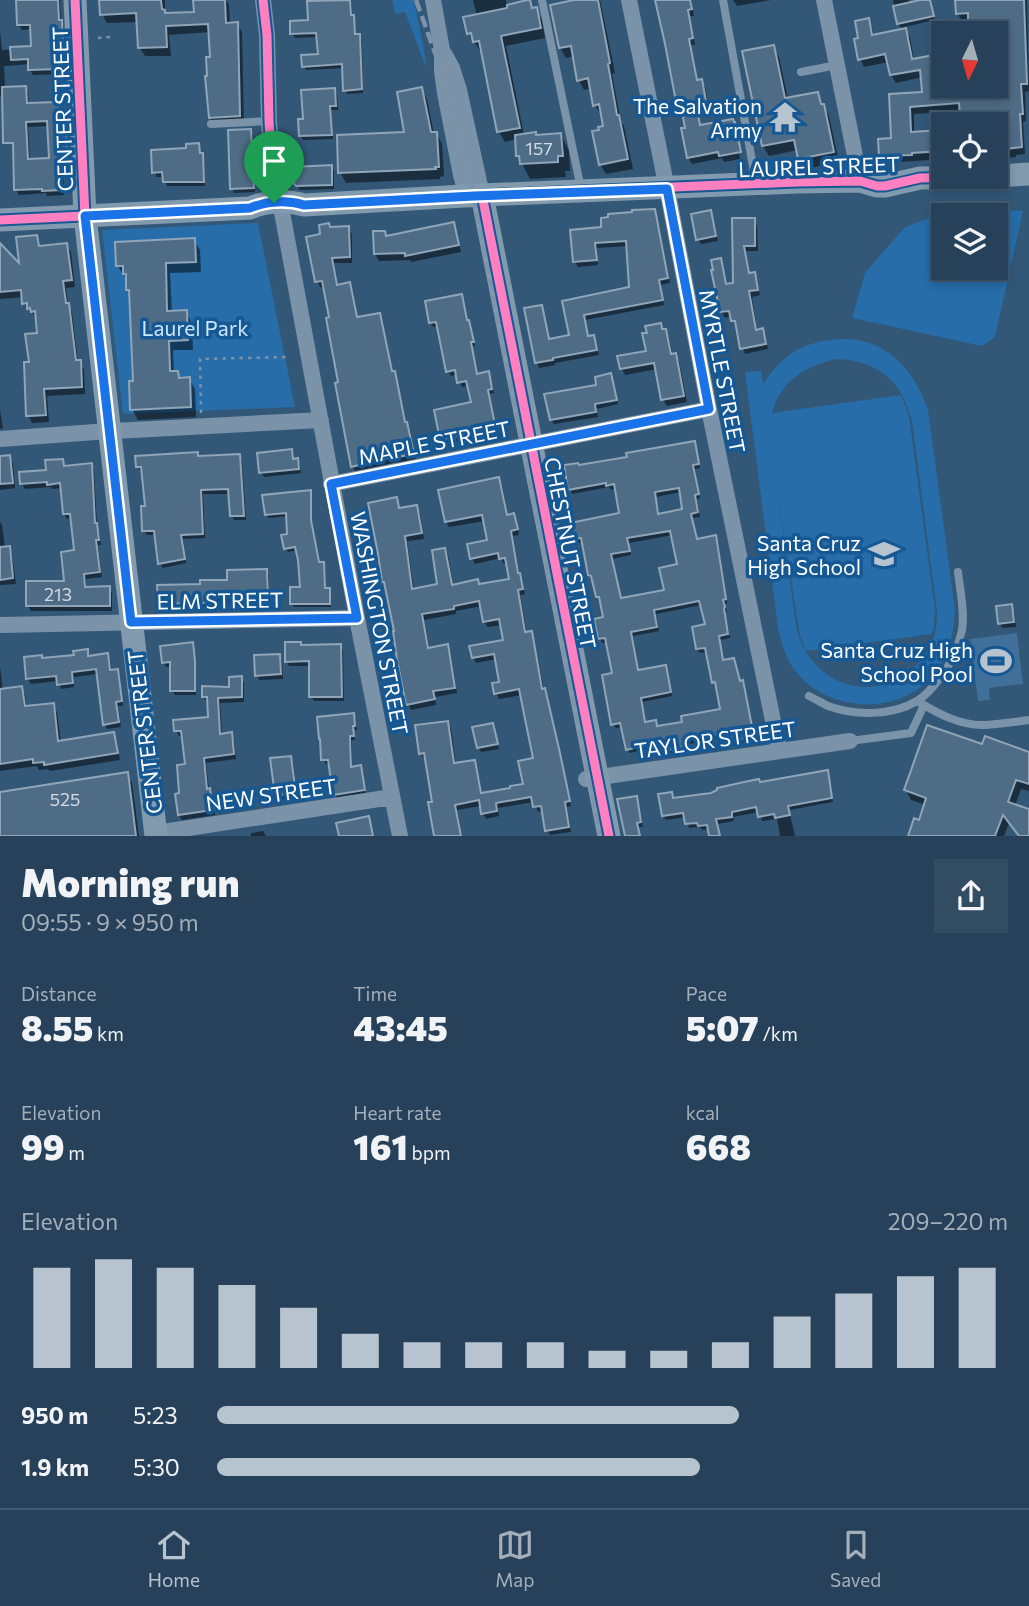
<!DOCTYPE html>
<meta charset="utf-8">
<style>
:root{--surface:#264159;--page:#324c62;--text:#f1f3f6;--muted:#a4afba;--line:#425a6f;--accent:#b7c4cf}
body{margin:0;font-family:Commissioner,sans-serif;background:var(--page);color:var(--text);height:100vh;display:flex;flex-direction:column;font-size:26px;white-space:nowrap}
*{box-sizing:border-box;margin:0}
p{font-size:23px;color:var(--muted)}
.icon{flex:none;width:38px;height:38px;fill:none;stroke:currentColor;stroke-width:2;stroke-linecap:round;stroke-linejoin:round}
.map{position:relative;height:836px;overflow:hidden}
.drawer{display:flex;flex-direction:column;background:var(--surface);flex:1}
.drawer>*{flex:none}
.needle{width:46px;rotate:185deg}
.controls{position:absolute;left:931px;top:21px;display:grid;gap:14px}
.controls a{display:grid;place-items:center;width:77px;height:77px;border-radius:0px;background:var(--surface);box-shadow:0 4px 10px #0003,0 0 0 2px var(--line);font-size:35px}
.pin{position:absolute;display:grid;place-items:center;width:60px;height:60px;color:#fff;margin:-72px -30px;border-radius:50% 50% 50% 0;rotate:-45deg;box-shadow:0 0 7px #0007}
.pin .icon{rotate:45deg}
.round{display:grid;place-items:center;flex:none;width:74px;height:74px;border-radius:0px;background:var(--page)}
.headline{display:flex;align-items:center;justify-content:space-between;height:119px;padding:0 21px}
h1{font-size:38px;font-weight:800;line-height:52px}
.stats{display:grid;grid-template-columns:repeat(3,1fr);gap:10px;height:119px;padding:7px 21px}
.stats div{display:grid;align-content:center}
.stats b{font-size:35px;font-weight:800}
.stats small{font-size:19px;font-weight:400}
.stats p{font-size:19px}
.chart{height:196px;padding:14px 21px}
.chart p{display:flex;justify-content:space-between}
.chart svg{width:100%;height:126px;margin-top:7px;stroke:var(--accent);stroke-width:6}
ul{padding:0 21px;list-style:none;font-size:23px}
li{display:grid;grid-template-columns:112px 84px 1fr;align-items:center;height:52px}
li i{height:18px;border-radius:9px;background:var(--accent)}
.dock{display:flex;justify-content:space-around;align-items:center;height:98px;border-top:2px solid var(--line);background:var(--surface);font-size:19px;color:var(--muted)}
.dock a{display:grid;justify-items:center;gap:4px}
.dock .active{color:var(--accent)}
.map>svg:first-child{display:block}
</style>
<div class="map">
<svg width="1029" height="836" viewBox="0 0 1029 836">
<rect width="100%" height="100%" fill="#325777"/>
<path fill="#266da9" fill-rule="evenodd" d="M392,0H414L427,66L424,62L405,12L395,14Z
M955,208L1023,211L995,337L982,346L852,318L865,273L905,227ZM943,215H996V268H943Z
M258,223L295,407L123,414L102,230Z
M840,339C847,339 855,339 862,341C897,349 917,378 928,410L955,609C954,636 947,663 927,682C889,717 823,710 793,668C785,656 781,642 778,628L745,372L761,371L763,384C784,353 802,342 840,339ZM836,359C879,361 901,380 912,421L937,612C937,623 936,634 931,644C926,657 915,669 903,676C858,704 805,675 796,625L778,497L800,636L806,651L932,634L934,624L935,610L909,416L901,395L772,413C780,381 806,366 836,359Z"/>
<path fill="#406f99" d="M1017,633L1023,684L989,688L990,700L978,701L970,639Z"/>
<path fill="#0007" fill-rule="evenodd" d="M18,0H60L61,21L64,27L65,48H62L63,74L33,75L30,70V64L4,66L5,88L25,87L28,93L29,104L57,103L61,109V124H64L67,130L68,153L63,154L64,195L47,196L46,193L19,195L16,190L12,131L4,95L0,96V31L2,50L33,48L32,29L22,30L19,25ZM49,126L51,160L30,161L28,127Z
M101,0H165V15L196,14L195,0H226L229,5L230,24H237L242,32L244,124L215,126L210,117L212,58L211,32L169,35L171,56H145L140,48L138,22L107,23L102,14Z
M310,0H351L352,16L355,21L356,36H359L362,40L363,93L347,94L345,90L344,68L306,70L303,66L320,56L318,37L295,38L292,34L310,22Z
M473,0H506L507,6L529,1L542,19L545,38L506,46L524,135L535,134L537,136L561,135L569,151L570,171H565L566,177L530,179L518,156L517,139L505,142L499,132L483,51H480L469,34L466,19L477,16Z
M572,0H600L611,53L615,73L612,74L621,122L624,126L633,169L606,174L600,164L605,127L603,114L601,115L595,105L592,88L584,90L579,80L574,56L566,58L560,48Z
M657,0H691L694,16H690L695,45H691L698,81H701L705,87L709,107L698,109L701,126L734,125L740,159L724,162L722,158L692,164L688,157V129L684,112L682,113L678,106Z
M733,0H771L737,6Z
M893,0H909L910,4L929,0L935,20L904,27L910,37L914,60L933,57L938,65H943V86H951L953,94L961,93L960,86H996V33H970V21H962L957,13V0H1027L1029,91L1025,92L1026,121L1023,122L1025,154L1016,155V157L996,158V124H962L961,111L914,114V134L943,132V159L885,163L880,156L893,140L891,95L924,94L923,77L896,83L891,75L889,62L864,67L860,59V39L868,20L872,27L874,36L902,30L898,23Z
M773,47L779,57L788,99L817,93L823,104L829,116L839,162L806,169L800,159L798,150L769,156L763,146Z
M421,89L427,99L434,134L436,133L442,144L444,176L440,177V179L346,183L340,172L407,134Z
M334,90L337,95L338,110H331L333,139L303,140L301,136L305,121Z
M250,130L253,135L255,192L234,193L232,188Z
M198,145L204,160L205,186H167L164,177H157L154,172L188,149Z
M331,167L334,171V189L300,190L293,181Z
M654,211L657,216L670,283L661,285L664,305L585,320L589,338L593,337L596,342L599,355L555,363V365L539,368L537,363L526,310L541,307L544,312L550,341L571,336L564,302L631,289L628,246L597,248L598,265L578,267L575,262L603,228Z
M710,212L713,217L718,241L701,244L698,239Z
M734,220H754L757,226L758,251H746L750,274H754L757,279L760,295L752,297L757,331L762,330L765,336L768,349L745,354L732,316L725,318L722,312L720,260L723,266L727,285L735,284Z
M453,224L457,231L461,252L411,262L410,260L379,261L375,254L374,233H384L387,237Z
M348,228L352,234V263H334L338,287L349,284L353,291L358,319L379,315L382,321L393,373L397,379L406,423L410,430L416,461L398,464L397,462L356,472L352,466L331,319L325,287L321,288L317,281L323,235L331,229Z
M36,237L41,247L66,245L71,252L75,287L66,288L68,305L72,312L78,362L84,369L85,394L47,396L49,422L32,423L28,415L31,363L39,334L37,319L30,310H28L24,303L23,297L0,299V246L21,268Z
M194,240L200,250L201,272L170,273L172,313L186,312L192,323L193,350H173L174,373H177L181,380L189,379L195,389L196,417L138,420L132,409L134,382L131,294L128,289L127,276H124L118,266Z
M461,296L463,300L468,322L471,326L475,346L472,347L478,375L488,373L490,378L494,393L489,394L498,435L481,438L480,436L444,444L442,439L473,404L469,386L462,387L457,374L451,376L448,371L439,326L433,327L431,323Z
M660,325L669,337L673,355H675L679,361L687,402L667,406L663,400L657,369L625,375L622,369L648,352Z
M611,375L613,380L618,404L596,409L598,417L554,424L551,420L598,386Z
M0,410L3,428L0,429Z
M694,443L696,447L700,468L695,469L700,498L697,499L700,517L692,518L697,541L715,537L718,542L727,604H724L727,612H725L730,638L720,640L724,662L733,660L736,664L740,682L744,686L755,741L731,746L728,737L684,745L683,752L672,754L666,745L630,753L627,749L622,727L616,728L613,724L614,675L607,642L602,643L600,638L605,618L602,601H600L597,597L590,575L583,542L577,543L575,539L621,515L617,488L611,490L609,487L572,494L570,489L579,467L629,458ZM681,492L684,511L659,516L656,497ZM673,535L679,565L666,591L621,599L612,559L631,555L629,543ZM701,605L707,626L697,649L700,653L708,652L714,682L722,710L684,723L659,727L655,722L646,723L642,702L672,696L667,671L665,667L639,672L633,636L659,631L656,614Z
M291,451L295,460H297L300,465L301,473L264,477L261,472Z
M197,454L199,458L239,456L242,461L246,520H234L232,516L230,494H203L205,538L183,539L186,563L163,568L160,563L156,535H147L144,531L147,508L143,471H140L138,467Z
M9,457L13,463L15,488L0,490V458Z
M62,460L65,468L91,465L94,470L97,525L99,530L101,545H98L102,577L86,579V589L109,588L112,593V611H31L28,606L66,583L76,552L72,518L67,519L64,514L62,488L52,489L51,487L25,489L22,484L21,474L48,472Z
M498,479L502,485L508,516L514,515L517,521L519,535L513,536L519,574L522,580L525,594L520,595L527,634L531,633L534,639L544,690L547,696L571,806L567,807L571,832L550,835L547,830L544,811L538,812L534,802L498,808L499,816L486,819L483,813L481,806L457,810L462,836H434L430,815H432L434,803L426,759H424L421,753L447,722L451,728L456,765L474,762L477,767L482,794L525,785L535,759L522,695L499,699L496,693L501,684L496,659L476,663L473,657L505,642L502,625L488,627L484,622L482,606L456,611V614L424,620L430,650L447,646L450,651L457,693L435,697L436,705L411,710L408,704L396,499L400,510L416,507L420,513L424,539L407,541L414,591L439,585L445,550L448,555L453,586H480L511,581L508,563L504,564L501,558L475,564L472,558L489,542L485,521L449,527L446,522Z
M310,492L312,496V525L320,563H323L325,567L326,589H329L331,593V607H294L292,603L301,589L298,550L288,552L286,548L289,535L288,516L269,518L266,515Z
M0,522L2,525L5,548H9L12,554L16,584L0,585Z
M266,571L269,575V601L219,602V606L212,607L162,609L159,604L201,586L229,581Z
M1011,606L1014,611L1016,627L1002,628L1000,623Z
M192,644L194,648L196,667V695H175L172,691V667H166L164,663Z
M340,646L343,650L344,701H314L311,696V666H289L286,661L302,647Z
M87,651L90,657L107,655L110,659L111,672L117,671L120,675L123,706H118L121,727L107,729L105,724L98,674L74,677V687L61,689L58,681L31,684L28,679L26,658L43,660L76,657Z
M280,655L282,660L283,679L259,680L257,675Z
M0,667L3,690L21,688L25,695L27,708L53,705L57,712L61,743L113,734L117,741L120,760L50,771L48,769L39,770L37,766L0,771Z
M241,678L244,683V702L220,703L222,735L231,734L234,740L236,759L206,763L209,789L212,796L215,815L182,820L179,815L177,795H181L187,766L183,736H179L176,730L210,719L209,702H207L203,697L231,689Z
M353,715L355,719L357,730H354L355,740H352V769L360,767L363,772L366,795L338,799L335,795L330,764H326L323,759Z
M492,725L495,729L499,749L481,752L479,748L475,729Z
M983,747L1029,754V791L1021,789L1015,806L1029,811V836H1019L1009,823L1004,836H910L920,822L926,805L911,800L906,790Z
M290,758L293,762L297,791L288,792L289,799L280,800L277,795Z
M827,772L829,776L833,802L789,810L795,836H780L777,819L762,821L759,812L733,817L734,821L718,824L720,836H711L709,829L702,830L700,827L689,828L686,817L666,820L663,816L671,794L674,799L711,794Z
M127,774L132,783L139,836H0V794Z
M636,798L638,802L643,827H638L627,836Z
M263,831L266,836H251V833Z"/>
<path fill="#4f6c86" stroke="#90a5b7" stroke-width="2" fill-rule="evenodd" d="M16,0H58L59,20H62L63,43H60L61,69L28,70V59L11,60L10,47L31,46L30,25H17Z
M99,0H161L162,9L165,10V13L194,12L193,0H225L226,23L238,22L240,116L209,118L205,76H207L206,57H210L208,24L166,26L167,47L138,48L136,13L100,15Z
M350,0L351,15H354L355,34H360L362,89L343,91L342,64L302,67L301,55L318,54L316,33L290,34V21L308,20L307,1Z
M527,0H530L532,8L537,7L541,28L501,36L520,128L497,132L479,41L473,42L471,33L467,34L463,17L507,8V5Z
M574,0H598L610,63L608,64L617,115H619L628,159L599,165L592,131L599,130L598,127L603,126L599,104L593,106L588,78L577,81L571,46L559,48L550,5Z
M655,0H690L692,9L688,10L693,38L689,39L697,80L702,79L706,101L696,103L700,125L733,119L734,122H735L741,152L719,156L718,152L687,158L681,128H685L681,106L677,107L665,44Z
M920,0H930L934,16L897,24L893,6Z
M955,0H1024L1027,84H1021L1023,114H1020L1022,147L998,150V143H996V117L969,119V117L960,118L959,103L910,107L911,132L943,130V151L912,153V155L879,156L878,139L891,138L889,94L922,92L920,70L890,75L885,54L858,60L854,39L858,38L855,21L869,18L872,35L906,28L912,59L934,55L939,86H949L951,93L959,92V86H996V33H968V13L956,14Z
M774,45L785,98L818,92L821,104H824L834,152L798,159L794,140L762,146L742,51Z
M26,86L27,103L58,102L59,123H65L67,148L61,149L62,190L42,191V189L14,190L13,143H3L2,87ZM47,121L49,158L28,159L26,122Z
M422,87L431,132H437L439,167H435L436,169L338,173L337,135L404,132L397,92Z
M335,88L336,106H330L332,135L299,136L298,119H303L301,90Z
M251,129L254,188L230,189L228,130Z
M536,132V135L561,133L563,156H558V162L520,164L519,156H516L515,135Z
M199,143L200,153H203L204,182H163L162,172L152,173L151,150L186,148V144Z
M332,165V185L296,186L292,181V167Z
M655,209L668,278L659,280L663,300L584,315L588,336L594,335L597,350L553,358V360L535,363L524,308L542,305L549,339L569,335L562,301L629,287L626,241L595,243L597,260L573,262L570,230L601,227V218L608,217V214L632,212V210Z
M711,210L716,236L696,240L691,214Z
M732,218H755V246H744L749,273L755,272L758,290L749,291L756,330L763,328L766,344L740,349L735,321H731L729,311L720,312L711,270H713L711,260L721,258L726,284L733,283Z
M454,222L459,245L405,256V253L374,254L373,231H385L386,236Z
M329,223L330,227L349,226L350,257L332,258L337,285L350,282L357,317L380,313L392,371H395L405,422H407L414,454L393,458V457L351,467L335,383L338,382L326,318L329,317L322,281L315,282L306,237L320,234L319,225Z
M37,235L39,246L67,243L72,280L63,281L66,303H69L76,360H81L82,387L44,389L46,415L30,416H26L24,362H29L25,334L37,333L35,311L31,312L30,308L27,309V303L22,304L21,290L0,292V243L19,263L16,237Z
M195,238L196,262L166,263L167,311L187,310L188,340L169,341L170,371H178L179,378L190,377L191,407L130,410L129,381H133L129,290H126V274H123V266H116L115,242Z
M462,294L467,320H469L474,342H471L477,374L489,371L492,389L488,390L496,430L477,434V432L440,440L434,410L471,402L466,381L457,383L455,370L446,372L436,322L429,323L425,301Z
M661,323L662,329H666L671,354L676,353L684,396L661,400L654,363L620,369L617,356L646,351L642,333H647L645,326Z
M611,373L617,400L595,404L596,412L550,420L544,394L596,385L595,377Z
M695,441L699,464L693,465L699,494L695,495L698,512L691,514L697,539L716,535L726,599L723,600L725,607L724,608L728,634L719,636L723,660L734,658L740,681L743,680L754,737L727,742L725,733L682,741V748L668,750L667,747L665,748L663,741L626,750L620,723L611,725L602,675L612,673L605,638L598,639L594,619L603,617L599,597H596L591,576L588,575L581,538L573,539L570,523L619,513L614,484L606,486V483L568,490L564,465L578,463L579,465L627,457L626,453ZM679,488L682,509L658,514L655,492ZM670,531L677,564L659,568L664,590L621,598L611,554L630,551L627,538ZM699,601L705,624L692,627L696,649L705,648L712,683L715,682L720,709L681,716L682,722L657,726L656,720L645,722L641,698L671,692L666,665L638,670L631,632L657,627L654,610Z
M292,449L293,459L298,458L299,469L259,473L257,453Z
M198,452V456L240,454L244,516H230L228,489L201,490L203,534L181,535L185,559L158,564L154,531H142L141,506H145L141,467H136L135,456Z
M10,455L13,483L0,484V456Z
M63,459L64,466L92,463L95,523H97L99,540H96L100,572L84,574L85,587L110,586V606H26V581H64L61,552L74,550L70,514H63L60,483L47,485V482L20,484L19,472L46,470L45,460Z
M499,477L507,515L514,513L518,529L511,531L518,573H520L523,589L518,590L525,632L532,631L542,689L545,688L560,753L570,801L565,802L569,827L545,831L541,806L533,807L531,797L496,803L497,811L481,814L479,800L455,805L461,836H434L428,802H432L424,753L419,754L415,725L448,721L454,763L475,760L481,793L510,788V786L523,784L518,761L533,758L526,724L519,689L494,694L492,683L499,682L494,654L472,658L469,646L503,640L499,619L483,622L479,601L454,606V609L422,614L428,648L448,644L455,688L433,691L435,699L406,705L397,660L393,631H394L384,582H382L378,554L368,503L397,497L399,508L417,505L422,533L405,536L412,589L437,584L432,550L445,548L452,585L478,579L479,584L509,579L505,558L499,559L498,553L470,559L467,544L487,540L482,515L445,522L438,490Z
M311,490V520L319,562H324L325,588H330V604H290V587H300L298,560L295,547L284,549L281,535L287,534L286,513L265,515L262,495Z
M10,546L13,578L0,580V547Z
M267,569L268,597L217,598V602L209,603L158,604L157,585L200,584V580H227V570Z
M1012,604L1014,622L998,624L996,606Z
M193,642L195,661V691H170V662L162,663L160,646Z
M285,642H301V645L341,644L342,697H309V661L285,662Z
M88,649V656L108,653L110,670L118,669L122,701L116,702L119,722L103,725L96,669L72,672L73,683L57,685L56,676L26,679L24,657L42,655V658L74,655L73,651Z
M280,654L281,674L255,676L254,655Z
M242,676V697L218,698L220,734L232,732L234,754L204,758L207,789L210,788L213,810L178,815L175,794L179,793L177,765L185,764L181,731H174L173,720L208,717L207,697H202V686L229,687V677Z
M22,686L25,706L54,703L58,741L114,732L118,753L44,765V762L33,763V759L0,764V689Z
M354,713L355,726H353L354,736H350L351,767L361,765L365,790L333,795L328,760H321L320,739H319L317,717Z
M493,723L498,744L477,748L472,727Z
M927,725L982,744L985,736L1029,752V784L1016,780L1008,802L1029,809V836H1019L1003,815L995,836H908L914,818L919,820L926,798L904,790Z
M291,756L295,786L287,788L288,794L275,796L270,758Z
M828,770L832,798L788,806L790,815L775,818L774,814L758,817L756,807L732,812V817L716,819L720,836H709L707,825L698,826L697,823L685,824L683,813L662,816L658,794L672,792L673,798L711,793L717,790V788L744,782L759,779L760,782Z
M128,772L136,836H0V792Z
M637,796L641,822L637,823L640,836H625L617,799Z
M369,816L373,836H339L336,823Z"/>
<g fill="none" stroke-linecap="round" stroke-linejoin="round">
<path stroke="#7b93a9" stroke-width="2.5" stroke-dasharray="3.5 5" stroke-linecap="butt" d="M98,38L111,37
M201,413L200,359L288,357"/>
<path stroke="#7b93a9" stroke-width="8" d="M542,0L581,189
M723,0L756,183
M801,72L837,65
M211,124L269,121
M809,696C815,699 822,703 828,706C855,716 892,716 917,701C926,696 933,687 940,678C951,664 958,649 962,630C965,612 960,590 958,572
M917,701C937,713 960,726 985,725C999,724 1014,722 1029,720
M850,741L911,733L924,705"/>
<path stroke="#7b93a9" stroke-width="16" d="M263,0L267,35L269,121L274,203
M433,0L442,50V71L445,93L461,175L467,196
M629,0L670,204L709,409L779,750
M824,0L860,181
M445,55L452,68L459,90L482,195
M282,212L357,618L400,836
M0,439L95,432L321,420
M331,484L709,409
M0,625L357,618
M586,779L850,741
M156,833L392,797"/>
<path stroke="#829aae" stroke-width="23" d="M75,0L85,216L156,836
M996,176L1029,174
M482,195L609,836
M0,220L250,208C266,201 287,200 304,205L482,195L797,182L860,181L877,186H885L920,178L969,177"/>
<path stroke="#7c93a9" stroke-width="4.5" stroke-dasharray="12 5" stroke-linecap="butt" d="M416,0L449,92L469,174L601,836"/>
<defs>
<path id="cycleway" d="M75,0L85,216
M263,0L267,35L269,121L274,203
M482,195L609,836
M0,220L250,208C266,201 287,200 304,205L482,195L797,182L860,181L877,186H885L920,178L969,177"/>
</defs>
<use href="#cycleway" stroke="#155894" stroke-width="13"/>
<use href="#cycleway" stroke="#ff80c0" stroke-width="9"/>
</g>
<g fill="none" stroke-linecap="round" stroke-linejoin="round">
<defs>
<path id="route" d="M667,189L709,409L331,484L357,618L131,622L85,216L250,208C266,201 287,200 304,205L474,196Z"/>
</defs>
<use href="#route" stroke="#fff" stroke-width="14"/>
<use href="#route" stroke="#1a73e8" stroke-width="9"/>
</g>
<defs>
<symbol id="temple-bare" viewBox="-9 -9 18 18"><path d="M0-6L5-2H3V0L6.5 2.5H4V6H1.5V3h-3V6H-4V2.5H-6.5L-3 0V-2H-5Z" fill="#b7c4cf" stroke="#155894" stroke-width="2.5" paint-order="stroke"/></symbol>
<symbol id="school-bare" viewBox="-9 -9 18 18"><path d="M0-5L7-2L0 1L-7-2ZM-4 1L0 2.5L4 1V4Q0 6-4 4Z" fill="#b7c4cf" stroke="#155894" stroke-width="2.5" paint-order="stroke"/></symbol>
<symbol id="stadium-bare" viewBox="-9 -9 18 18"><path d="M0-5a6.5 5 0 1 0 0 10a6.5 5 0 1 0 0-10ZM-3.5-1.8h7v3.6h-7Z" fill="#b7c4cf" stroke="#155894" stroke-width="2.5" paint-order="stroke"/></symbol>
</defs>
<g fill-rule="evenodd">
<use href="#temple-bare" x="763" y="95" width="44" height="44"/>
<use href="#school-bare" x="862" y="532" width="44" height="44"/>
<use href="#stadium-bare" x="974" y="639" width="44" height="44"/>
</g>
<g text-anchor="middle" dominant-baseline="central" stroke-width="7" stroke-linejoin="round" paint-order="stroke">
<g font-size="18" fill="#d3dae1">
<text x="539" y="148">157</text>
<text x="58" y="594">213</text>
<text x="65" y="799">525</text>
</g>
<g font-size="21" fill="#fff" stroke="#155894" text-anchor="end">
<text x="762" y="105">The Salvation<tspan x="762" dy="24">Army</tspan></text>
<text x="861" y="542">Santa Cruz<tspan x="861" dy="24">High School</tspan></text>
<text x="973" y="649">Santa Cruz High<tspan x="973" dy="24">School Pool</tspan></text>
</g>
<g font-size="21" fill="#fff" stroke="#155894">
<text transform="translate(62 109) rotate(-92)">CENTER STREET</text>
<text transform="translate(819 166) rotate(-2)">LAUREL STREET</text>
<text transform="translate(723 371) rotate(79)">MYRTLE STREET</text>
<text transform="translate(434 442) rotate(-11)">MAPLE STREET</text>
<text transform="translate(571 553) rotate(79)">CHESTNUT STREET</text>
<text transform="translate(220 600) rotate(-1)">ELM STREET</text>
<text transform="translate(380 623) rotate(79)">WASHINGTON STREET</text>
<text transform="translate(144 732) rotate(-97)">CENTER STREET</text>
<text transform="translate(715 739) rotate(-8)">TAYLOR STREET</text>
<text transform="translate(271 794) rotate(-8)">NEW STREET</text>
</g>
<g font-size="21" fill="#cce6fc" stroke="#155894">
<text x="195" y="327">Laurel Park</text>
</g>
</g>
</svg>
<div class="controls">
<a><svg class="needle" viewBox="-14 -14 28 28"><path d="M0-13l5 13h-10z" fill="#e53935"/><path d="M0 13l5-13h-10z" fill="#a4afba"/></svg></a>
<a><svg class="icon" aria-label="locate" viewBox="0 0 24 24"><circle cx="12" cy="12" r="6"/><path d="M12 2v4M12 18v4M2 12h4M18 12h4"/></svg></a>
<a><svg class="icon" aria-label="layers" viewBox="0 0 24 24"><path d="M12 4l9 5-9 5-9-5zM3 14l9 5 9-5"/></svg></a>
</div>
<div class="pin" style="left:274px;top:203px;background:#1e9e55"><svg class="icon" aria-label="arrive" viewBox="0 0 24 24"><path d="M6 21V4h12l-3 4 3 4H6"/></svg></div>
</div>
<section class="drawer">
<div class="headline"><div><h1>Morning run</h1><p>09:55 · 9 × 950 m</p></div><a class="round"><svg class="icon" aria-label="share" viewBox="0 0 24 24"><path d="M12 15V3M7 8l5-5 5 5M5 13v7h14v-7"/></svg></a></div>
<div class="stats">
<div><p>Distance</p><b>8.55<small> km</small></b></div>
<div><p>Time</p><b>43:45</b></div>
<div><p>Pace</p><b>5:07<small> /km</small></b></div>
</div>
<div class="stats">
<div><p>Elevation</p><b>99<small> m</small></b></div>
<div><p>Heart rate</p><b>161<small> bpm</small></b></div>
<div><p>kcal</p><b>668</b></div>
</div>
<div class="chart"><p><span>Elevation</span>209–220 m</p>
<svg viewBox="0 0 160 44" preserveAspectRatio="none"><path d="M5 44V9M15 44V6M25 44V9M35 44V15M45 44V23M55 44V32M65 44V35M75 44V35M85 44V35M95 44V38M105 44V38M115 44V35M125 44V26M135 44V18M145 44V12M155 44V9"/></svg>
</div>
<ul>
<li><b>950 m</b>5:23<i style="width:66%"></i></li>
<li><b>1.9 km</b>5:30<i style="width:61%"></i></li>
</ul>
</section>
<nav class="dock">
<a class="active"><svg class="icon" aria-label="home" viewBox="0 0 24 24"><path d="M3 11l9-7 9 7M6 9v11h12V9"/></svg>Home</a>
<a><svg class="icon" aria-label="map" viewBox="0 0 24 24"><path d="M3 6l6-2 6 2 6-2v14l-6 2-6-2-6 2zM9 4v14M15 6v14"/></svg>Map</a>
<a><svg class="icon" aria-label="saved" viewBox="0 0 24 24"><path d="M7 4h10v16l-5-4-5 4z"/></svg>Saved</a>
</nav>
